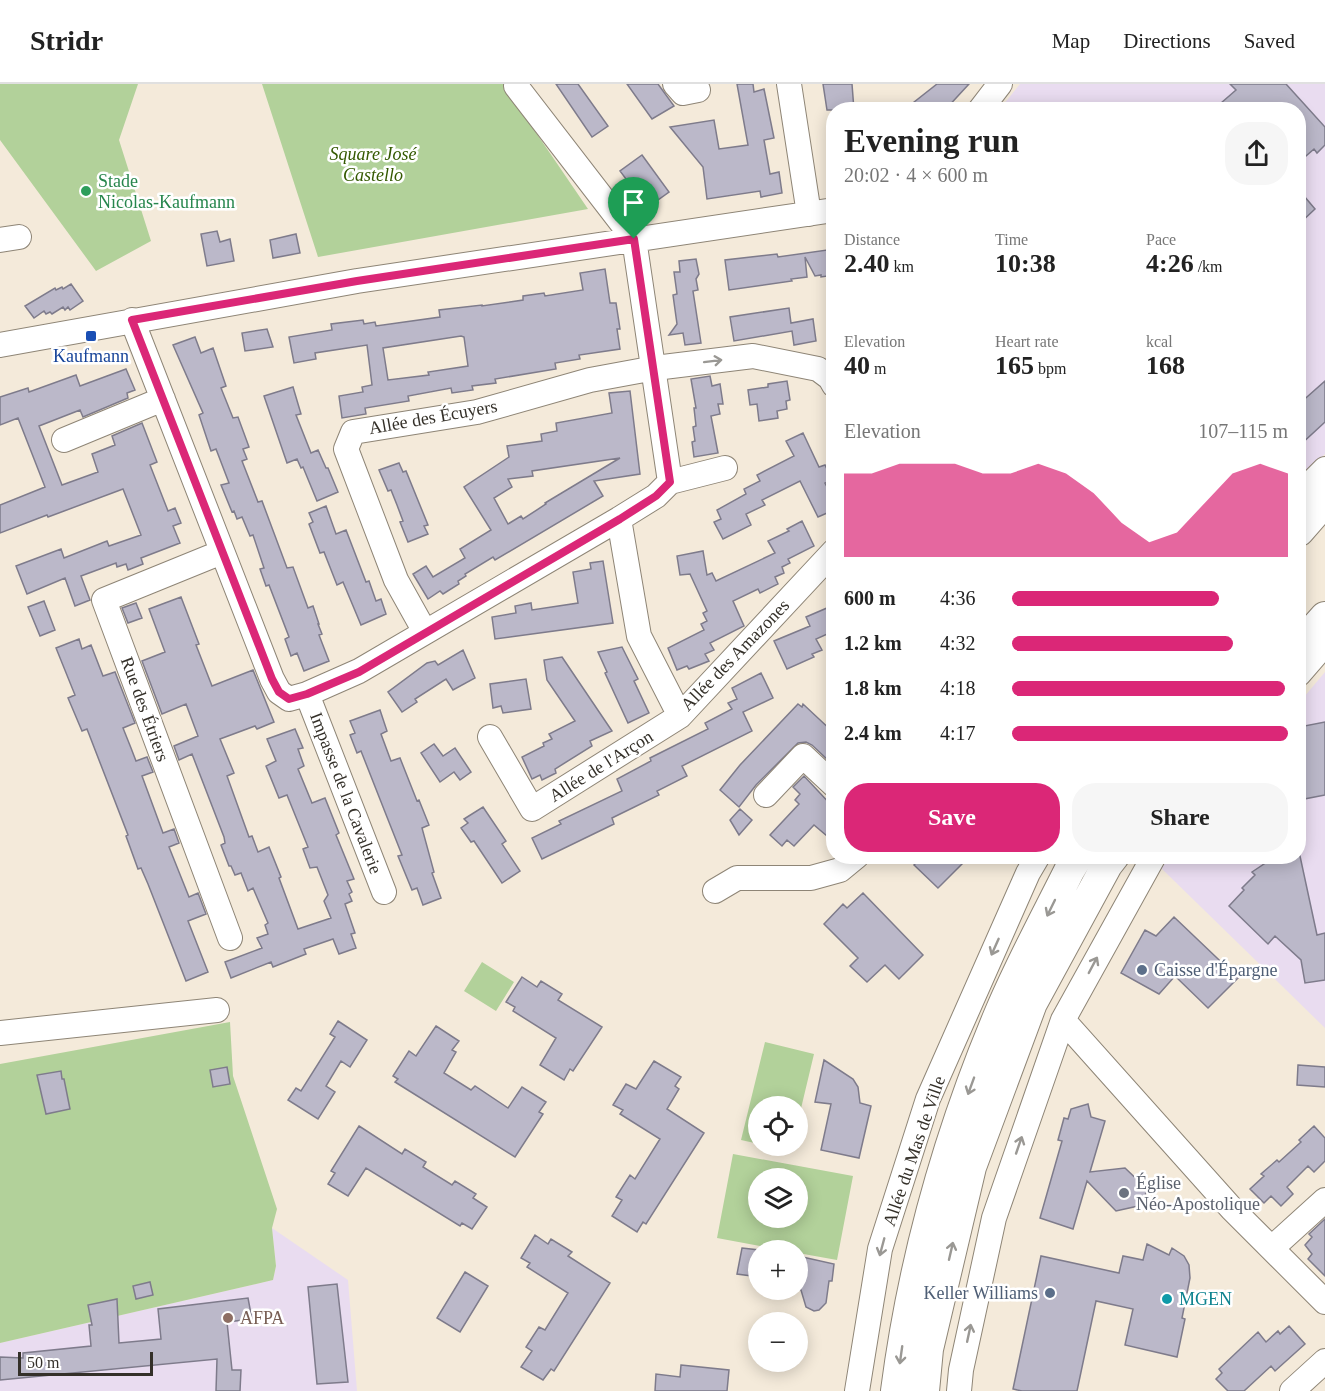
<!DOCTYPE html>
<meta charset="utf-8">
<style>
:root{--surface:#fff;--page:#f6f6f6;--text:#222;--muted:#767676;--line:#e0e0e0;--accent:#db2777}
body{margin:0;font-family:Georgia,serif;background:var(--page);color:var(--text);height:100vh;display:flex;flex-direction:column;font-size:22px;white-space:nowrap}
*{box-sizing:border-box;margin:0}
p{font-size:20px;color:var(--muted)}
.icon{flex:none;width:33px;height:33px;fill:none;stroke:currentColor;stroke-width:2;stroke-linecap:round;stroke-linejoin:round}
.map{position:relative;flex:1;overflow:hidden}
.sheet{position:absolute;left:826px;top:18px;width:480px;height:762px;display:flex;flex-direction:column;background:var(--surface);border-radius:24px;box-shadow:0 3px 15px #0003}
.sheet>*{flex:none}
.tools{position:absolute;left:748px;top:1012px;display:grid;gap:12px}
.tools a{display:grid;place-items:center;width:60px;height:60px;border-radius:50%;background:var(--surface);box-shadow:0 3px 15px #0003;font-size:30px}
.scale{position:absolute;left:18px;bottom:15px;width:135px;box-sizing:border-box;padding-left:6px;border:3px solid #343029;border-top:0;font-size:16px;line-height:21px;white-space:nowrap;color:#343029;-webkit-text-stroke:4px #fff;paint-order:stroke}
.pin{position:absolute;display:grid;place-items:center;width:51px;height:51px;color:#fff;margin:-62px -26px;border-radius:50% 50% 50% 0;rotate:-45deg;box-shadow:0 0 6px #0007}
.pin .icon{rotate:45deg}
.round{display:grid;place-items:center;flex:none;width:63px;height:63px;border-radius:24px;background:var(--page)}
.summary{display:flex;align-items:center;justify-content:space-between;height:102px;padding:0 18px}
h1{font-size:33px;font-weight:600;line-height:45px}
.metrics{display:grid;grid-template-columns:repeat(3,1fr);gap:9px;height:102px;padding:6px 18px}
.metrics div{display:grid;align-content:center}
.metrics b{font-size:26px;font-weight:600}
.metrics small{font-size:16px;font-weight:400}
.metrics p{font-size:16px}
.chart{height:168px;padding:12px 18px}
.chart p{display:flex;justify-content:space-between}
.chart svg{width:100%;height:108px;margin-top:6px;fill:var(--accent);opacity:.7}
.cta{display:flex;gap:12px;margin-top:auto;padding:12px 18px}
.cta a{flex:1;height:69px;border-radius:24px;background:var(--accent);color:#fff;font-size:24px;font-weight:600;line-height:69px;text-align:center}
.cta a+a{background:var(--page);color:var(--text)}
ul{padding:0 18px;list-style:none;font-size:20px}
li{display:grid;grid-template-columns:96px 72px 1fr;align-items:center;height:45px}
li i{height:15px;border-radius:8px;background:var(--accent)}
header{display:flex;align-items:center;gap:36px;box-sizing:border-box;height:84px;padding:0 30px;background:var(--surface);border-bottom:2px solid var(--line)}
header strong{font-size:28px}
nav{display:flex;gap:33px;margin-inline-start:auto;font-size:21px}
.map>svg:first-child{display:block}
</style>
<header>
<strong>Stridr</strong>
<nav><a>Map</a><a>Directions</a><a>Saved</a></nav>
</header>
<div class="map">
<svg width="1325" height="1307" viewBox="0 0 1325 1307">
<rect width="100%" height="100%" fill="#f4eada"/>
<path fill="#e9dcf0" d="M1020,0H1325V370L1299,396V26H999Z
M1325,588V944L1161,784L1171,773L1299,772V619Z
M272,1144L348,1196L357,1307H0V1259L273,1196L276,1182Z"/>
<path fill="#b2d19a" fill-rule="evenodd" d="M0,0H138L119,56L151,157L96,187L0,56Z
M262,0H519L509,9L588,125L318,173Z
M482,878L514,898L496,927L464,907Z
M230,938L233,992L277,1125L272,1144L276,1182L273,1196L0,1259V980Z
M765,958L814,970L798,1037V1023H759V1060L741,1056Z
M733,1070L853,1092L837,1176L798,1169V1167H786L717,1154ZM759,1095H798V1134H759Z"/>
<path fill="#bbb8c9" stroke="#7e7b8b" stroke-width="1.5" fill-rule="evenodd" d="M556,0H578L608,42L592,53Z
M627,0H658L674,22L652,35Z
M737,0H753L754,8L764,5L774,54L764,56L770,90L779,88L782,109L761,113L760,107L707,115L703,83L670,43L714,36L719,65L748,61Z
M823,0H852L854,26H827Z
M937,0H969L945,26H904Z
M1230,0H1286L1325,43V61L1317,69L1314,65L1299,78V26H1213L1236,6Z
M642,71L669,108L651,121L636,100L632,103L620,87Z
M1299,106L1315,125L1299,140Z
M217,147L220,158L230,155L234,177L207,182L201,150Z
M296,150L300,169L273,174L270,156Z
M827,166L829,177L834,176V191L821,193V191L815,192L805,173L807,193L791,195L792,197L729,206L725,176L777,170L778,173Z
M696,175L699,190L696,195L698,206L693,207L701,259L685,261L683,249L669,251L677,240L673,211L677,210L674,188H680L679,177Z
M605,185L610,219H616L620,245H617L620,265L579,271L580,275L555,279L556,285L495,295L496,299L472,302L473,306L452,309L451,304L408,312L409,317L365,324L366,330L342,334L339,312L363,308L362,303L372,301L367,261L315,269L316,275L294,279L289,253L332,246L331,240L363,236L364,240L375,238L376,242L440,233L439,226L482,221V222L523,216V212L544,209L545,212L583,206L580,189ZM461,252L464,253L468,282L428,288L429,291L388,296L383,264Z
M71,200L83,217L70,226L68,223L65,226L63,223L52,230L50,228L46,230L44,227L34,234L25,222L55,204L56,206L62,203L63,205Z
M789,224L791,239L813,235L816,257L794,261L792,247L734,257L730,233Z
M267,245L273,263L245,267L242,249Z
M195,253L201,269L213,264L226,302L221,304L233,334L238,333L249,363L243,365L247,375L242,377L258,418L262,417L287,484L293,483L308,524L313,522L319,540H318L322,550L319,551L329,577L304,587L297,569L291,572L285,555L289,553L269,501L266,502L260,485L264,484L253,451L250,452L242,433L237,435L234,427L232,428L221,401L229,399L216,365L211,367L199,331L203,329L173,261Z
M126,285L135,306L127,309L128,314L83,333L80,326L39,342L62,401L98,388L92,370L115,361L112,352L142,339L157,378L150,381L168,427L175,424L181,439L173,442L180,459L141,474L143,480L128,486L126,480L117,483L116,479L81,492L90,516L75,522L65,494L27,510L16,482L61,465L64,474L107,457L109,462L141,451L123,405L48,433L47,431L0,449V421L45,403L18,334L0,341V313L28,304L29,308L76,291L80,302Z
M710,292L712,302L720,300L723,320H718L720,330L711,332L718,369L694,373L692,358L695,357L693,343L696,342L694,324H696L691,295Z
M787,297L790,316L786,317L787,325L777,327L778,334L759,337L757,320L750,321L748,306L768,303V300Z
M1325,297V338L1299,362V320Z
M293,303L301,330L296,331L311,369L318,366L326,384H328L338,408L317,417L303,383L301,384L297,375L287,379L264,312Z
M630,307L640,390L594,397L603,412L495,476L493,473L465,490L466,492L458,497L459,500L443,510L440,507L428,515L413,490L426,482L433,493L465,474L460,465L491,446L464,403L509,373L507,362L542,357L541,350L557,347L556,339L612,329L609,309ZM620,374L545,419L546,420L523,435L521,432L508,440L494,414L512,403L508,395L533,392L532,387Z
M803,349L819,383L825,381L832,396L825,399L834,416V426L818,433L800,397L762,416L765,421L746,430L751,441L723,455L714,438L721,435L717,426L746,410L744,405L760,397L757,391L794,372L786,357Z
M399,379L403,388L406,387L428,441L424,442L428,450L408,458L400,438L403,437L397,421L391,406L388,407L379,386Z
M326,422L336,450L346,446L366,498L369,497L376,517L381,515L386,530L361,541L343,498L337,501L324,468L320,469L309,440L313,438L309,429Z
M802,437L814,462L788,475L790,479L782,483L784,489L775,493L778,500L760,509L758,505L733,517L744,542L710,559L714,566L705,570L709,577L689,585L687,582L677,586L668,564L704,546L701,540L707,537L703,529L707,527L690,490L680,491L677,472L703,467L707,491L712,489L716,497L775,469L768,457L789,447L787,445Z
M603,477L613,539L495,555L492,533L516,529L515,522L531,519L532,526L578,519L573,488L591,485L590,479Z
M181,513L199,560L196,561L212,602L253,586L274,638L257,645L255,642L220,655L234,689L227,692L249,753L252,752L258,768L269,763L281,793L279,794L298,845L331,834L324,817L328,811L317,783L310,784L303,765L308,763L287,711L279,714L266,682L276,677L267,655L295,645L303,664L298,665L304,682L298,685L312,719L325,714L339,749L336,751L354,795L347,797L352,808L349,810L352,817L345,820L355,849L351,850L356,864L339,870L333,855L304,865L306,870L273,883L271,878L231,894L225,878L262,864L257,854L268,850L265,841L268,839L253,804L248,807L241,789L235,791L231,782H229L221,761L225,759L224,753L192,670L179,676L174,662L198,652L186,620L162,630L142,577L165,568L149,525Z
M44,517L55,546L40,552L28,523Z
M136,519L142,534L128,539L122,524Z
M834,521V547L816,555L822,566L812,570L814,573L787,585L774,557L810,542L806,533Z
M79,555L82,565L91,561L103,592L115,588L135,639L123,644L131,664L136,677L147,673L153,688L142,692L163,749L174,745L179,759L169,763L189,813L198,809L206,830L188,837L208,888L186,897L148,800L141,784L138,785L126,752L128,751L87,645L82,647L68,614L75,611L56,564Z
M622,563L638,595L634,597L649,629L628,639L605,589L607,588L598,568Z
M463,566L475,594L453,606L446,595L415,615L417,618L402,628L388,608L427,579L435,577L438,581Z
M562,573L612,647L590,657L592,662L555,685L556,689L542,696L540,691L532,695L522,673L544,662L543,659L552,655L549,650L575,637L547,596L544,576Z
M761,589L773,614L743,628L752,647L682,682L687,692L657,707L659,711L612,734L614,740L542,775L532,754L561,740L559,737L622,707L617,695L651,677L650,674L708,645L705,639L732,625L728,619L737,615L732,604Z
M526,595L531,625L503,629L501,622L493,624L490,600Z
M798,620L802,623L803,620L834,649V674L830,678L812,661L806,658L798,659L756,701L739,723L720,706L740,681Z
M380,626L387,647L381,650L391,677L400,674L417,717L419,716L429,741L422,744L434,788L432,789L441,814L423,821L417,804L412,806L398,772L402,771L385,728L361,667L357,669L350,651L355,649L350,637Z
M1325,638V711L1299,716V643Z
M434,660L443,672L455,664L471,688L460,696L454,688L440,698L421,669Z
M804,692L834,724V744L827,752L814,741L794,762L787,756L782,762L770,751L799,720L795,716L800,710L793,703Z
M483,723L506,757L502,760L520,787L502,799L474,757L471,758L461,744L468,739L464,735Z
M740,725L752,736L739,751L730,736Z
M922,772H970L938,804L914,781Z
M1276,772H1300L1317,851L1325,849V896L1305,899L1301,876L1275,852L1268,860L1229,822L1244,806L1242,804L1255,791L1252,788Z
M863,809L923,871L899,895L885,881L867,898L850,882L858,874L824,840L843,820L847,824Z
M1174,833L1238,894L1208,924L1175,892L1159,910L1121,889L1145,846L1156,852Z
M522,893L537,903L541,897L562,910L558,916L602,943L573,987L570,985L564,996L540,981L556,954L513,927L515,923L506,918Z
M338,937L367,956L350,983L341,977L326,1002L335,1008L318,1035L288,1016L296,1004L301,1007L335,953L330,950Z
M436,942L459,957L452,966L456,968L444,989L471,1006L475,1002L508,1024L522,1003L546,1018L539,1028L543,1030L515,1073L395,998L398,995L393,992L409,967L416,972Z
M824,976L853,995L858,1003L860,1019L871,1022L859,1074L821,1066L831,1020L815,1018Z
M654,977L681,993L675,1002L679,1005L667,1025L704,1049L646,1140L643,1138L637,1148L612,1132L622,1116L616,1113L630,1091L635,1095L660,1055L620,1030L623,1026L613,1021L626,1000L636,1005Z
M1298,981L1325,983V1003L1297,1001Z
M227,983L230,1000L213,1003L210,986Z
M61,987L62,995H64L70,1025L46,1030L37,991Z
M1088,1020L1091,1033L1105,1037L1090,1088L1125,1084L1147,1105L1143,1118L1139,1119L1138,1122L1116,1127L1087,1097L1073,1145L1040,1134L1062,1057L1058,1056L1064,1034L1068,1035L1071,1025Z
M359,1042L402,1070L405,1065L426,1078L423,1083L452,1101L455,1097L476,1110L473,1114L487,1123L472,1145L462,1139L460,1142L366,1084L348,1112L328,1100L335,1089L331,1087Z
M1314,1042L1325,1054V1077L1314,1088L1308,1082L1287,1103L1293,1110L1281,1122L1271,1112L1264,1119L1250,1105L1264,1092L1261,1090L1277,1076L1279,1078L1301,1058L1299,1056Z
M1325,1135V1192L1308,1175L1312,1170L1305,1161L1312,1153L1309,1150Z
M535,1151L548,1160L551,1155L572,1168L568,1172L610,1199L554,1287L551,1285L543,1296L521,1283L532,1267L526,1263L539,1243L545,1246L568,1209L527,1183L530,1179L521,1174Z
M1147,1160L1169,1171L1172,1164L1184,1172L1189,1181L1190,1194L1182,1234L1185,1235L1177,1273L1125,1261L1133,1225L1096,1217L1077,1307H1022L1013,1305L1041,1172L1119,1189L1123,1172L1143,1176Z
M742,1164L759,1166V1193L737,1190Z
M798,1172L834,1180L832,1197H829L826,1219L819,1226L814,1227L806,1223L801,1206L798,1205Z
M465,1188L488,1202L460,1248L437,1234Z
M150,1198L153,1211L136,1215L133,1202Z
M337,1200L348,1298L317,1300L308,1203Z
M248,1214L252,1235L227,1238L232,1286H241L240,1307H216L217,1275L0,1296V1273L23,1274V1269L91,1262L89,1241H92L88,1221L117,1215L119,1259L161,1255L158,1225Z
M1289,1242L1305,1260L1275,1287L1271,1282L1244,1307H1228L1216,1295L1222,1289L1219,1285L1258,1248L1266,1258L1278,1247L1280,1250Z
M681,1281L729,1286L727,1307H655L656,1290L680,1293Z"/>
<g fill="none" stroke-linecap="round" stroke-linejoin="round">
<defs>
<path id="minor" d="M675,0L683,9L698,6
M789,0L809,130
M980,26L1000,0
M0,156L19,153
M132,236L272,595L279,608L289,615L307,610L359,587L619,435L656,412L670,398L634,155L516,2
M0,261L357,197L834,126
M64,356L163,315
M670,398L725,384
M1299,411L1325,385
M619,435L639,552L680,632
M222,468L104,516L230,854
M425,548L396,496L346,365L353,348L477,328L590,296L655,284L753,272L818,285L830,294L834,301
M1299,590L1325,560
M307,610L384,808
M490,653L532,725L680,632L834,467
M766,711L803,672L834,701
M715,807L737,794H811L840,786L857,772
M1063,936L1232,1125L1325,1218
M0,949L217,926
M1272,1164L1325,1116
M857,1307L880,1165L928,1015L1028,789L1038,772
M959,1307L961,1286L994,1134L1063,936L1154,772
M1292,1307L1325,1277"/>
<path id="major" d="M1299,447L1325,417
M1299,562L1325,533
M896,1307C913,1176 949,1048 1001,926C1021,879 1046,833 1069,787L1078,772
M924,1307L928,1265L971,1083L1032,919L1107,781L1114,772"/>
</defs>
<use href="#minor" stroke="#8e8576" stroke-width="26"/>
<use href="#major" stroke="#8e8576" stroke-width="32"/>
<use href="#minor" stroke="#fff" stroke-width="24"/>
<use href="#major" stroke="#fff" stroke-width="30"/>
</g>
<defs><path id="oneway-shaft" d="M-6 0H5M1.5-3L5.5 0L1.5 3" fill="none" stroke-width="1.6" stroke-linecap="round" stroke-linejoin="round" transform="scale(1.5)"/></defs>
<g stroke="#9a9894">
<use href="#oneway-shaft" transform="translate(713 277) rotate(-7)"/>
<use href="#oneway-shaft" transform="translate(1051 824) rotate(116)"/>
<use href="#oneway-shaft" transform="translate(995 863) rotate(114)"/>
<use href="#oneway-shaft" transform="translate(1093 881) rotate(-62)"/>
<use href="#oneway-shaft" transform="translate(971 1002) rotate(110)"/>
<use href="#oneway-shaft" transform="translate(1019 1061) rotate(-71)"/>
<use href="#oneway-shaft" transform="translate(882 1163) rotate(105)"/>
<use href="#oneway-shaft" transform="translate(951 1167) rotate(-77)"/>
<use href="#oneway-shaft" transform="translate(969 1249) rotate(-78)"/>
<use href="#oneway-shaft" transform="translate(901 1271) rotate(98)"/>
</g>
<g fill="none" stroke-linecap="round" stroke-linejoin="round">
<defs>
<path id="route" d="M634,155L670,398L656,412L620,435L359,588L307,610L289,615L279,608L272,595L132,236L357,197Z"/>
</defs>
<use href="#route" stroke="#fff" stroke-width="12"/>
<use href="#route" stroke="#db2777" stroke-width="8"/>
</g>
<circle fill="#2e9e5b" stroke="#fff" stroke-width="2" cx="86" cy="107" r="6"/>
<rect fill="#1a4fb4" stroke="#fff" stroke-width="2" x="85" y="246" width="12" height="12" rx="3"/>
<g fill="#5c6f8a" stroke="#fff" stroke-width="2">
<circle cx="1142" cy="886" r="6"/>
<circle cx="1050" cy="1209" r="6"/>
</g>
<circle fill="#6b7280" stroke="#fff" stroke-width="2" cx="1124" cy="1109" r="6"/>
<circle fill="#0f9aa8" stroke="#fff" stroke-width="2" cx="1167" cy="1215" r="6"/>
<circle fill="#8d6e63" stroke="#fff" stroke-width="2" cx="228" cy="1234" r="6"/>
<g text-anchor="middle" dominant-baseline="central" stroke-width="5" stroke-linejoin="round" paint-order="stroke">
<g font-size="18" font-style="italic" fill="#345900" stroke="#fff">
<text x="373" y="70">Square José<tspan x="373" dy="21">Castello</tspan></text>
</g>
<g font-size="18" fill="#27864d" stroke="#fff" text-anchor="start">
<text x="98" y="97">Stade<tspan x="98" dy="21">Nicolas-Kaufmann</tspan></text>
</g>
<g font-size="18" fill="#164399" stroke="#fff">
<text x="91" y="272">Kaufmann</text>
</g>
<g font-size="18" fill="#343029" stroke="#fff">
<text transform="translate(433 333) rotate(-10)">Allée des Écuyers</text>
<text transform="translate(735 571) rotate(-46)">Allée des Amazones</text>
<text transform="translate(145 625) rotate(70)">Rue des Étriers</text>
<text transform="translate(601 682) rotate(-32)">Allée de l'Arçon</text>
<text transform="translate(346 709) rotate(69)">Impasse de la Cavalerie</text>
<text transform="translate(914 1067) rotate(-71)">Allée du Mas de Ville</text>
</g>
<g font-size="18" fill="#4e5e75" stroke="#fff" text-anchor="start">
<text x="1154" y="886">Caisse d'Épargne</text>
<text x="1038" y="1209" text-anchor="end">Keller Williams</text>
</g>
<g font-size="18" fill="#5b616d" stroke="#fff" text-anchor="start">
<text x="1136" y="1099">Église<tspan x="1136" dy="21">Néo-Apostolique</tspan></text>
</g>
<g font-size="18" fill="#0d838f" stroke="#fff" text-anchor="start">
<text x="1179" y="1215">MGEN</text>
</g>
<g font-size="18" fill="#785e54" stroke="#fff" text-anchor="start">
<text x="240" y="1234">AFPA</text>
</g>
</g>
</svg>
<div class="tools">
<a><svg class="icon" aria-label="locate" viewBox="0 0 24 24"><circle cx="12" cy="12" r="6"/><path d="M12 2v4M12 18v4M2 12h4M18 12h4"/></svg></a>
<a><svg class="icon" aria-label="layers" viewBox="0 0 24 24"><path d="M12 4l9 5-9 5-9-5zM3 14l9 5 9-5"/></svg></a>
<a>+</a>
<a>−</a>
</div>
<div class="scale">50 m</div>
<div class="pin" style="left:634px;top:155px;background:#1e9e55"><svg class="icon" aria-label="arrive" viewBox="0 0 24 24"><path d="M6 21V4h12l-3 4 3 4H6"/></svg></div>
<section class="sheet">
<div class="summary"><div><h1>Evening run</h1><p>20:02 · 4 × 600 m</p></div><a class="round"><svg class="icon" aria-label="share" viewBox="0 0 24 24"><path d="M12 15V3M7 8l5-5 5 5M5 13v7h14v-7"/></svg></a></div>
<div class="metrics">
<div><p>Distance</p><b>2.40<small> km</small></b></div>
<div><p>Time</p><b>10:38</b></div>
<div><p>Pace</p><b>4:26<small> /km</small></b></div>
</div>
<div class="metrics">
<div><p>Elevation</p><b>40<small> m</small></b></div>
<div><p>Heart rate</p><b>165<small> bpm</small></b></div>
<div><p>kcal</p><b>168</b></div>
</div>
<div class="chart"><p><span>Elevation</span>107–115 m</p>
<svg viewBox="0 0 160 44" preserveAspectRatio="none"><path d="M0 44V10L10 10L20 6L30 6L40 6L50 10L60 10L70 6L80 10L90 18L100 30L110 38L120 34L130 22L140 10L150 6L160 10V44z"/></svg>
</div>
<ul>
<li><b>600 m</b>4:36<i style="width:75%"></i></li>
<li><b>1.2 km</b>4:32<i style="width:80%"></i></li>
<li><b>1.8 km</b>4:18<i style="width:99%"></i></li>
<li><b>2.4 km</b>4:17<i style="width:100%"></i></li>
</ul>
<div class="cta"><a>Save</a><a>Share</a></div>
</section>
</div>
